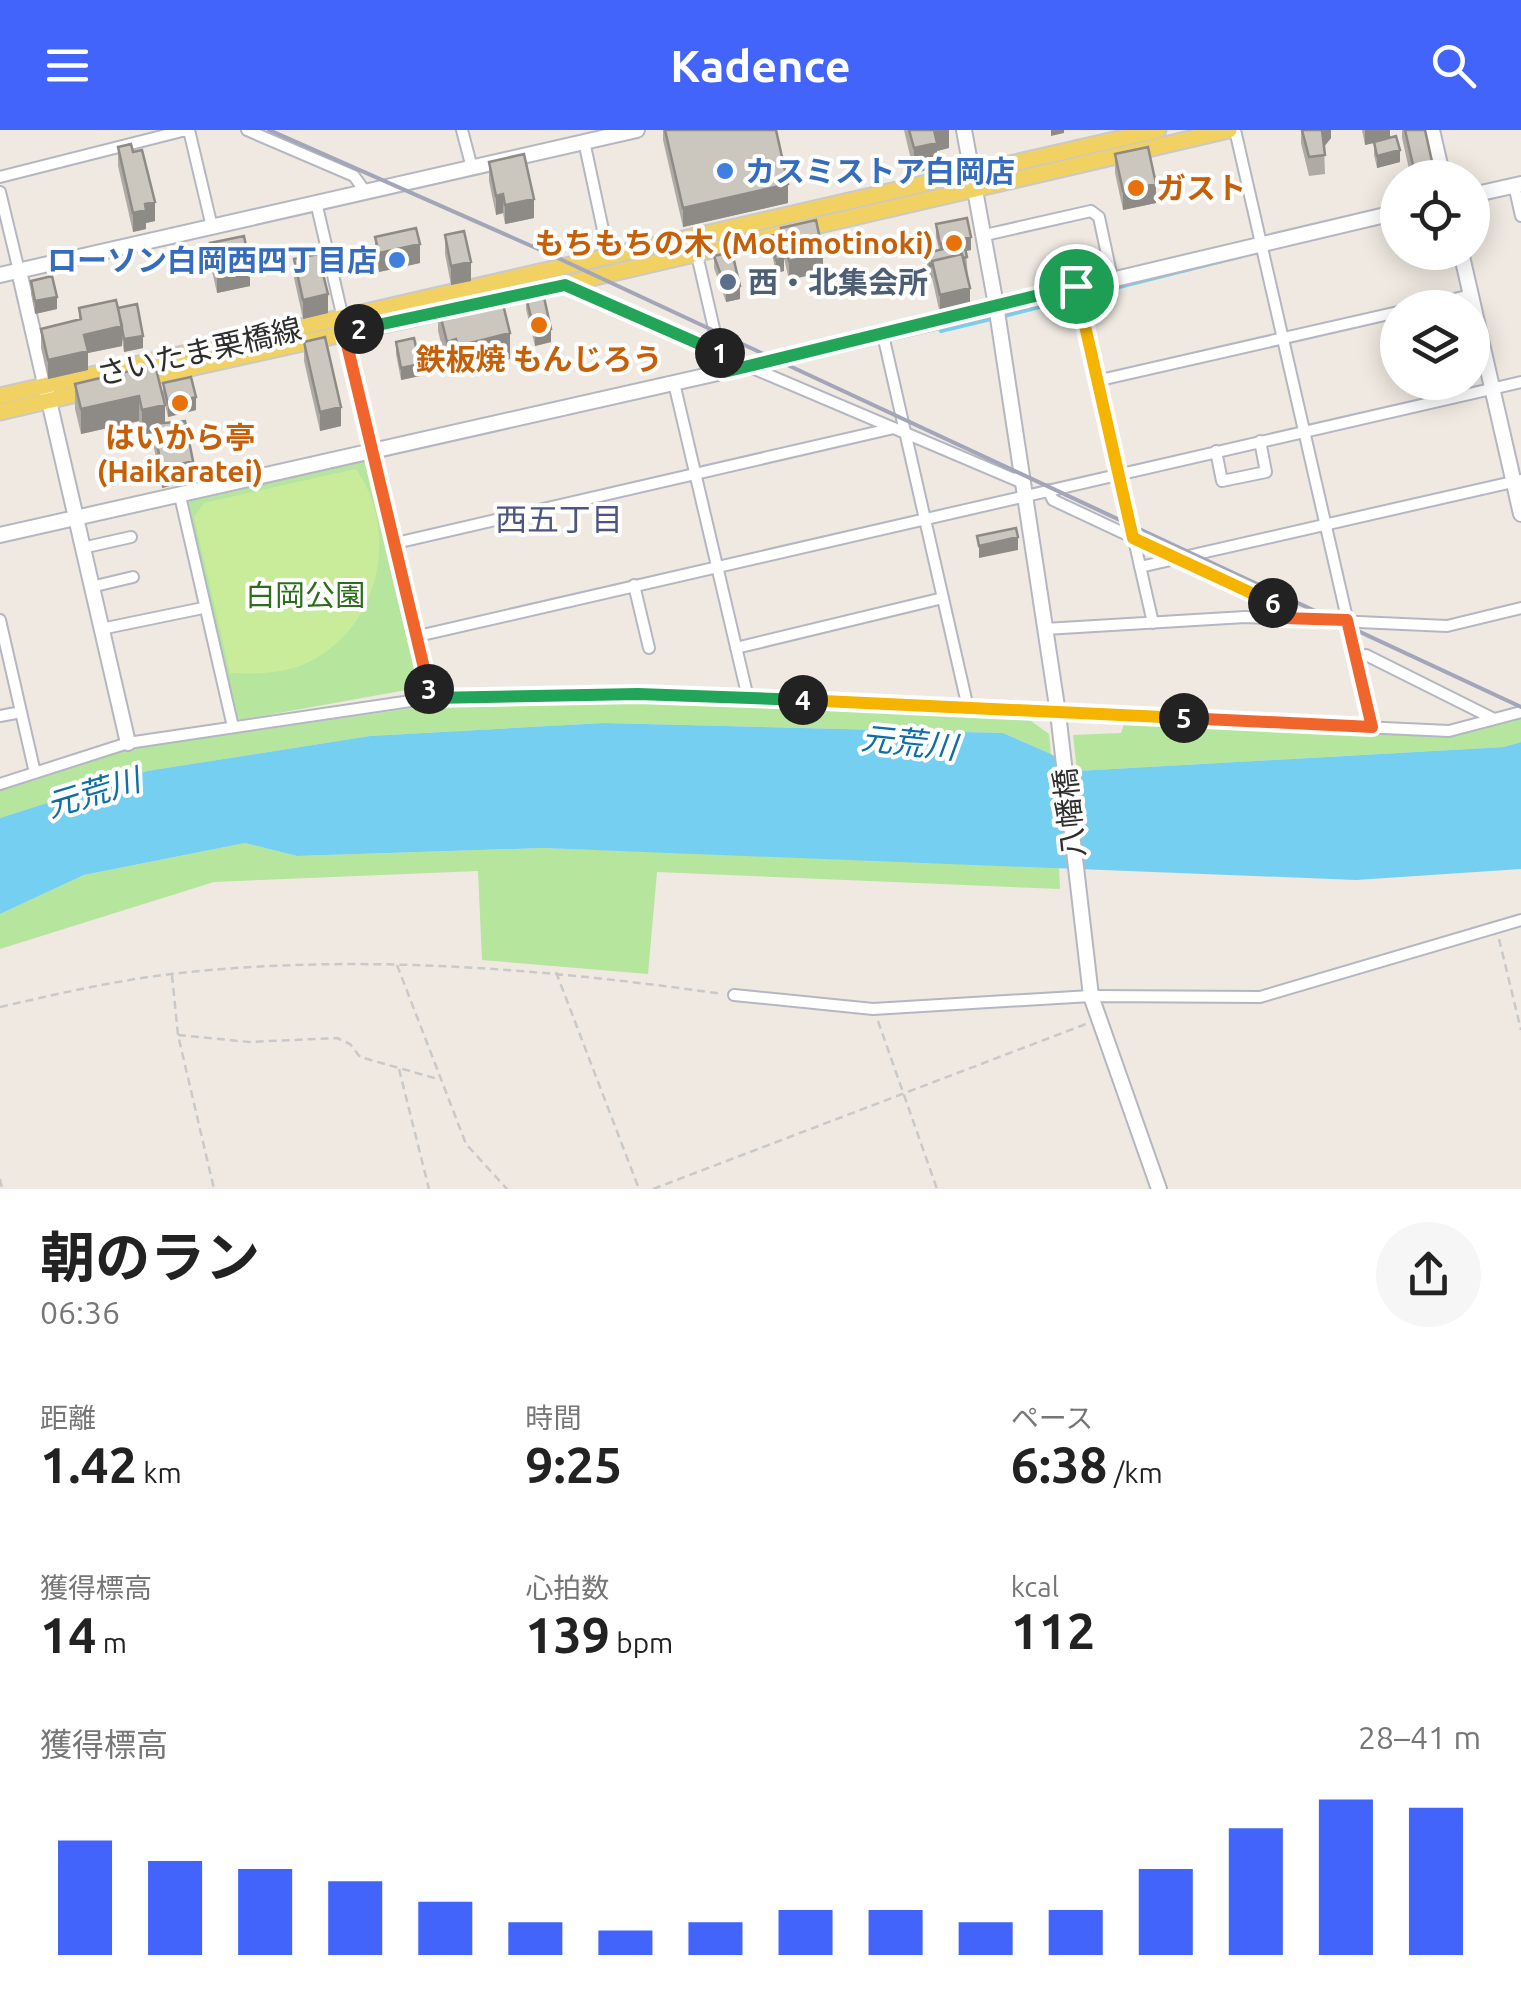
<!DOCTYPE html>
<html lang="ja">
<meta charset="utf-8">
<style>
:root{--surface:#fff;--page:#f6f6f6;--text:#222;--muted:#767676;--accent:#4264fb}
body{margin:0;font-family:Ubuntu,"Noto Sans JP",sans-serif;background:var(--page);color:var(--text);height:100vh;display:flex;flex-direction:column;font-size:38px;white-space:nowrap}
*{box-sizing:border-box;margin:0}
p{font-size:32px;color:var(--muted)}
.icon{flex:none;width:55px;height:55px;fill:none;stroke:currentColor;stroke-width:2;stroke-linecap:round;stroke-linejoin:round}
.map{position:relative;height:1059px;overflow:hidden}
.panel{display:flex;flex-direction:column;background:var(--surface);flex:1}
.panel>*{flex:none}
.controls{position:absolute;left:1380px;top:30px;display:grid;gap:20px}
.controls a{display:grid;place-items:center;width:110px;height:110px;border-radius:50%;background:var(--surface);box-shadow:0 5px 25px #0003;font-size:50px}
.pin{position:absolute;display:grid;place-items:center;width:85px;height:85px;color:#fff;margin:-42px;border:5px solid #fff;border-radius:50%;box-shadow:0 2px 10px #0007}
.km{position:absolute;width:50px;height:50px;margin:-25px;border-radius:50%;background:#222;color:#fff;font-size:28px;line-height:50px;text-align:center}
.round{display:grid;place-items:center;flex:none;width:105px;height:105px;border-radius:52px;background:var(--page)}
.headline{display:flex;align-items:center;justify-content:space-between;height:170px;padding:0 40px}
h1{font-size:55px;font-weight:700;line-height:75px}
.metrics{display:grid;grid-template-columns:repeat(3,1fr);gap:15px;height:170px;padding:10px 40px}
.metrics div{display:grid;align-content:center}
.metrics b{font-size:50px;font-weight:700}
.metrics small{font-size:28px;font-weight:400}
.metrics p{font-size:28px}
.chart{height:280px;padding:20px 40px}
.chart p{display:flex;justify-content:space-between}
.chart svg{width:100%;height:180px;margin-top:10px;stroke:var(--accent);stroke-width:6}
header{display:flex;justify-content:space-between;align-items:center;height:130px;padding:0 40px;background:var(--accent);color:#fff;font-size:45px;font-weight:700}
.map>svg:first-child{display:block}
</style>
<header><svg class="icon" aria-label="menu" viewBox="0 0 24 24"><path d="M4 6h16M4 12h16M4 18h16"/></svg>Kadence<svg class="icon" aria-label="search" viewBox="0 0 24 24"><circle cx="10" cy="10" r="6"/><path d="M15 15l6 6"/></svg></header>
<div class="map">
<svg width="1521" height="1059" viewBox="0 0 1521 1059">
<rect width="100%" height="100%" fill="#efe9e1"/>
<path fill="#b6e59e" d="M372,330L423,557L240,590L234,585L186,372Z
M610,570L1027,588L1049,604L1051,624L1003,603L603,593L370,606L147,641L0,688V661L133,618L441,574Z
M1521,588V612L1504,617L1077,641L1073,605L1121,603L1125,591L1454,604Z
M245,713L297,726L543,718L1059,735L1060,759L657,742L648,844L482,830L478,741L214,752L0,819V784L84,745Z"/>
<path fill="#c9ec9a" d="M356,339C402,405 378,505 300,536C277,544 254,544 230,543L194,387L204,373Z"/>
<path fill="#75cff0" d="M603,593L1003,603L1051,624L1077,641L1504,617L1521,612V739L1356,750L543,718L297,726L245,713L84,745L0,784V688L147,641L370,606Z"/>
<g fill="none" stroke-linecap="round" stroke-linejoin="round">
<path stroke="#75cff0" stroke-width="4" d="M1004,186L1242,126
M941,201L995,188"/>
<defs>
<path id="street" d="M189,0L212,97
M247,0L354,46L364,60
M462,0L472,38
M1235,0L1372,597
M584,11L609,128
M0,47L186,0
M1514,55L1521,86
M0,62L19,141
M316,72L431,568
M985,105L1091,81L1099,87L1112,148
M697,125L724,242
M565,155L719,219
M1076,156L1153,493
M1417,178L1471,165
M883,205L968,578
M750,237L1023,353
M1096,251L1398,182
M674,253L748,568
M1216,321L1222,351L1266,342L1260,311
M1048,360L1053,370L1277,475L1282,488
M180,366L233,597
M396,413L894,298
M82,418L131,407
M1140,437L1521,350
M634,455L649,518
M91,457L133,447
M0,490L35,643
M101,499L203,478
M1045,499L1245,487L1447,496L1521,478
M418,506L1521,252
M736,518L943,468
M1356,528L1366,525L1494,589
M0,586L21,582
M0,654L128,613L431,568L638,564L1449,601L1521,582
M734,865L873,879L1091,866L1260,867L1521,790"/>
<path id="secondary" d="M964,0L996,175L1058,583L1091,866L1159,1059
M1432,0L1443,48
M1472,65L1521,54
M1461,122L1521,384
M19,141L128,613
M0,145L637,0
M0,405L749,236L1398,82"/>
<path id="primary" d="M483,173L1229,0
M141,249L455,179
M0,266L1158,0
M0,282L94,260"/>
</defs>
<use href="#street" stroke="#b4b7c1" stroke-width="14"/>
<use href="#secondary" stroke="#b4b7c1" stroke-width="18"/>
<use href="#primary" stroke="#c9c9c9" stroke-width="19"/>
<path stroke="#c9c9c9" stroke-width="2.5" stroke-dasharray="8 5" stroke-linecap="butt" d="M1499,809L1521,900
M397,835L466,1014L507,1059
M556,842L639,1059
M172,845L178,905L214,1059
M0,877C57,864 113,851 171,844C355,823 540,838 723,864
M878,891L937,1059
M178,905L249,912L337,908L350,914L360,927L438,949
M399,939L429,1059
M0,1049L2,1059
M653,1059L1086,894"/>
<use href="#street" stroke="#fff" stroke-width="10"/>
<use href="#secondary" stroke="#fff" stroke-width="14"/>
<use href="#primary" stroke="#f2d163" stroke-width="15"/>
<path stroke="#a3a6b8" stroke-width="4" d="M269,0L545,122L1521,577"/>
</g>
<path fill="#afaba4" d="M663,0H776L788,73L683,97L663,10Z
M904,0H949V18L937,21V38L914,43Z
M1301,0H1331V8L1324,17L1325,44L1309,46L1301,13Z
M1362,0H1390V8L1400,32L1377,38L1374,25V13L1365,15Z
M1402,0H1425L1435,48H1411L1402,8Z
M118,17L155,91L146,93V99L133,102L118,36Z
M1115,24L1156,73L1123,80L1115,43Z
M489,32L534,88L505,94L503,83L496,85L489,51Z
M936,94L971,120L966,121L970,177L940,184L932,148L930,149L927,136V123L939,120L936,107Z
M781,98L823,142L789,150L784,128V141L776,143L771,119V106L781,117Z
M445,105L471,151L451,155L445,124Z
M375,107L420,133L379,142L375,126Z
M210,113L250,156L217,163L210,132Z
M714,126L740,169L726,172L714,138Z
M294,129L328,183L303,189L294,148Z
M31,151L57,179L35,184L31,164Z
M526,167L551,212L535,216L526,179Z
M438,176L510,229L458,241L456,234L447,237L438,201Z
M79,178H118L143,218L124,222L122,210V216L88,223V240L48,249L41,218V199L79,190Z
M304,212L341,296L320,301L304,231Z
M396,212L420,246L401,250L396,224Z
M155,235L165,293L193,350L162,358L153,313V303L142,305L139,291L81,304L75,279V254Z
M163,253L196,280L168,287L163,266Z"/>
<path fill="#8e8b86" d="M933,0H949V18L937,21V38L914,43V18Z
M1051,0H1064V3L1051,6Z
M1322,0H1331V8L1322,19Z
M1365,0H1390V9L1365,15Z
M1400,20V32L1377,38V26Z
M788,54V73L683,97V78Z
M1156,54V73L1123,80V61Z
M503,64V83L496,85V66Z
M534,69V88L505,94V75Z
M155,72V91L146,93V99L133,102V83L145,74Z
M971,107V120L940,126V114Z
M420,114V133L379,142V123Z
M823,123V142L789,150V131Z
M784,128V141L776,143V130Z
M471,132V151L451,155V136Z
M250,137V156L217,163V144Z
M740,156V169L726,172V159Z
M970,158V177L940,184V165Z
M328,164V183L303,189V170Z
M57,167V179L35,184V171Z
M122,196V216L88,223V240L48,249V230L84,205Z
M551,199V212L535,216V203Z
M510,203V229L458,241V216Z
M143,206V218L124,222V209Z
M456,209V234L447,237V212Z
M420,234V246L401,250V238Z
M139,266V291L81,304V279Z
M196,267V280L168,287V274Z
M165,275V300L153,294V303L142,305V280Z
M341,277V296L320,301V282Z
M193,331V350L162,358V339Z
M1018,407V420L979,428V416Z"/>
<path fill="#cbc7bf" stroke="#8e8b86" stroke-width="2.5" d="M665,0H776L788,54L683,78Z
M909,0H934L937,13L914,18Z
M1302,0H1322L1325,25L1309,27Z
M1405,0H1425L1435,45L1416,48Z
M1396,6L1400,20L1377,26L1374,12Z
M131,14L133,22L142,20L155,72L145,74L146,80L133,83L118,17Z
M1148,17L1156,54L1123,61L1115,24Z
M524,24L534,69L505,75L503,64L496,66L489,32Z
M967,88L971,107L940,114L936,94Z
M816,90L823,123L789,131L781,98Z
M416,98L420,114L379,123L375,107Z
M464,101L471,132L451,136L445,105Z
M778,104L784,128L776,130L771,106Z
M244,106L250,137L217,144L210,113Z
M964,114L967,127L963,128L962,124L932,131V136H930L927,123Z
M732,122L740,156L726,159L714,126Z
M318,124L328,164L303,170L294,129Z
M962,124L970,158L940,165L932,131Z
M52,146L57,167L35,171L31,151Z
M500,162L510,203L458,216L456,209L447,212L438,176Z
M543,163L551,199L535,203L526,167Z
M116,170L122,196L84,205L88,221L48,230L41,199L81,189L79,178Z
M137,174L143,206L124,209L118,178Z
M325,207L341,277L320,282L304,212Z
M414,208L420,234L401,238L396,212Z
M155,235L165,275L142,280L139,266L81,279L75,254Z
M191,247L196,267L168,274L163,253Z
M185,291L193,331L162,339L153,294Z
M1016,398L1018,407L979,416L977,406Z"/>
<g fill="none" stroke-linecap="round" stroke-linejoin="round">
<defs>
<path id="split-1" d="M720,223L724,242L1076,156"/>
<path id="split-2" d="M359,199L565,155L720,223"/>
<path id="split-3" d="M359,199L344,202L429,559"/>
<path id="split-4" d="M429,559L432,568L638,564L803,570"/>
<path id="split-5" d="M803,570L1184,588"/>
<path id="split-6" d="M1184,588L1372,597L1347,490L1282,488L1273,473"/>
<path id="split-7" d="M1076,156L1133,408L1273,473"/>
</defs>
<use href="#split-1" stroke="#fff" stroke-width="20"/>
<use href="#split-2" stroke="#fff" stroke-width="20"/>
<use href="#split-3" stroke="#fff" stroke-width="20"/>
<use href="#split-4" stroke="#fff" stroke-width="20"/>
<use href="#split-5" stroke="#fff" stroke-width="20"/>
<use href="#split-6" stroke="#fff" stroke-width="20"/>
<use href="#split-7" stroke="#fff" stroke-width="20"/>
<use href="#split-1" stroke="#22a559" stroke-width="12"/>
<use href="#split-2" stroke="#22a559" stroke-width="12"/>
<use href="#split-3" stroke="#f0652b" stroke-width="12"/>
<use href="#split-4" stroke="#22a559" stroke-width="12"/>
<use href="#split-5" stroke="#f5b400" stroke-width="12"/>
<use href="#split-6" stroke="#f0652b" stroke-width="12"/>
<use href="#split-7" stroke="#f5b400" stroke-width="12"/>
</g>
<g fill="#3f7fe0" stroke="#fff" stroke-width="4">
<circle cx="725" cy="41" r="10"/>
<circle cx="397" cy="130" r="10"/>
</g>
<g fill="#e8710a" stroke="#fff" stroke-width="4">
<circle cx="1136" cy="58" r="10"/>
<circle cx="954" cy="113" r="10"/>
<circle cx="539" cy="195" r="10"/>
<circle cx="180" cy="273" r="10"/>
</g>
<circle fill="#5c6f8a" stroke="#fff" stroke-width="4" cx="728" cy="152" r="10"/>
<g text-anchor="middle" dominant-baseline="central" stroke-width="8" stroke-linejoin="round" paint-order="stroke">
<g font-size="30" font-weight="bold" fill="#366cbe" stroke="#fff" text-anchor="start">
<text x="745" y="41">カスミストア白岡店</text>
<text x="377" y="130" text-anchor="end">ローソン白岡西四丁目店</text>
</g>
<g font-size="30" font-weight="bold" fill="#c56008" stroke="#fff">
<text x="1156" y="58" text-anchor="start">ガスト</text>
<text x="934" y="113" text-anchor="end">もちもちの木 (Motimotinoki)</text>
<text x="539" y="229">鉄板焼 もんじろう</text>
<text x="180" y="307">はいから亭<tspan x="180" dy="34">(Haikaratei)</tspan></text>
</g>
<g font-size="30" font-weight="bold" fill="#4e5e75" stroke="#fff" text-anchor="start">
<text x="748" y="152">西・北集会所</text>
</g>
<g font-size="30" fill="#2e2e2e" stroke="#fff">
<text transform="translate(199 221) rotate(-13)">さいたま栗橋線</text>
<text transform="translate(1069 683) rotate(-96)">八幡橋</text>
</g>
<g font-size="30" fill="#2c6e1b" stroke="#fff">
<text x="305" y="465">白岡公園</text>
</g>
<g font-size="32" fill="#4d5680" stroke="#fff">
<text x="559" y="389">西五丁目</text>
</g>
<g font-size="32" font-style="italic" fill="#0d6fa3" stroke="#fff">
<text transform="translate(909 612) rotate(6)">元荒川</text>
<text transform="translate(93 662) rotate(-17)">元荒川</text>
</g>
</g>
</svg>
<div class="controls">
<a><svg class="icon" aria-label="locate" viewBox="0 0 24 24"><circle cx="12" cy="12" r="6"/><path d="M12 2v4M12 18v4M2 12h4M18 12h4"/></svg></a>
<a><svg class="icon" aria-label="layers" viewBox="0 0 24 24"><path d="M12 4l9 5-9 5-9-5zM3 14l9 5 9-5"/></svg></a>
</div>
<div class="pin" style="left:1076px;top:156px;background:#1e9e55"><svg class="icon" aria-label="arrive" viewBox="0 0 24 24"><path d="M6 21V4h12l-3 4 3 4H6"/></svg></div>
<b class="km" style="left:720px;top:223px">1</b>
<b class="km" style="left:359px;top:199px">2</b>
<b class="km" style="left:429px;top:559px">3</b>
<b class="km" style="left:803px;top:570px">4</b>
<b class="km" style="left:1184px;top:588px">5</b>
<b class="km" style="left:1273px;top:473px">6</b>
</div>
<section class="panel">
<div class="headline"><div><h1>朝のラン</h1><p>06:36</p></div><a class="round"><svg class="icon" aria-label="share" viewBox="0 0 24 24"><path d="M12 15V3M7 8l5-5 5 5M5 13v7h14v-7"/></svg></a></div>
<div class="metrics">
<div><p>距離</p><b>1.42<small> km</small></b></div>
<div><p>時間</p><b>9:25</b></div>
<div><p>ペース</p><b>6:38<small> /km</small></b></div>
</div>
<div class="metrics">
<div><p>獲得標高</p><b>14<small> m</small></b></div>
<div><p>心拍数</p><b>139<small> bpm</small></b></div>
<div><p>kcal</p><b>112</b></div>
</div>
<div class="chart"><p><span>獲得標高</span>28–41 m</p>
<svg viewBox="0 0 160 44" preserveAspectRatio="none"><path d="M5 44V16M15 44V21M25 44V23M35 44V26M45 44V31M55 44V36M65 44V38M75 44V36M85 44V33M95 44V33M105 44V36M115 44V33M125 44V23M135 44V13M145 44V6M155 44V8"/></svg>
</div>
</section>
